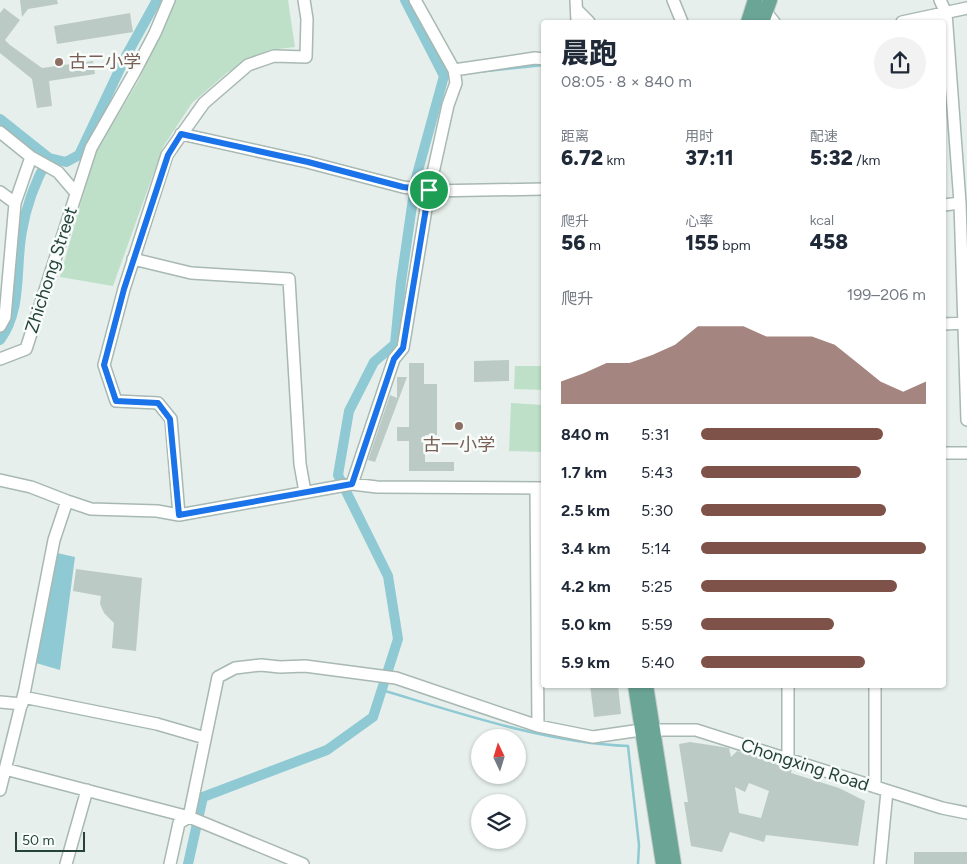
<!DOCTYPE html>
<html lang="zh">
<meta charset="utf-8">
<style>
:root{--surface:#fff;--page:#f2f2f3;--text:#1f2937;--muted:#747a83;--accent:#7f5249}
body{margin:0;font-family:Figtree,"Noto Sans SC",sans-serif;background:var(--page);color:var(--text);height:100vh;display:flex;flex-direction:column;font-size:19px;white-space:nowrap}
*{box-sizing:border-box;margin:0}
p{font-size:16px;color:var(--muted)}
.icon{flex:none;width:28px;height:28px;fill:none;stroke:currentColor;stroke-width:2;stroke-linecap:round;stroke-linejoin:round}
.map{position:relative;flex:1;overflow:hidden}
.details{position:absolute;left:541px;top:20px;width:405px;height:668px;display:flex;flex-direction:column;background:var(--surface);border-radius:5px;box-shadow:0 1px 4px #0004}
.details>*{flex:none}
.needle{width:32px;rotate:356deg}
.controls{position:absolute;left:471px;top:729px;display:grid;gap:10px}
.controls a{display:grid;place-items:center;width:55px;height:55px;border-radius:50%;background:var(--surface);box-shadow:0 1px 4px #0004;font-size:25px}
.scale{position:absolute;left:15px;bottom:12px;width:70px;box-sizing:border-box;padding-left:5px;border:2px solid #24423a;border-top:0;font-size:14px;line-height:18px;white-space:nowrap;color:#24423a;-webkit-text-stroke:4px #f7fbf9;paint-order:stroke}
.pin{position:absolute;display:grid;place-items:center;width:42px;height:42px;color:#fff;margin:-21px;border:2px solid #fff;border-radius:50%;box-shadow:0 1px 5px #0007}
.round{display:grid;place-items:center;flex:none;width:52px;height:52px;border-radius:26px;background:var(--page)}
.summary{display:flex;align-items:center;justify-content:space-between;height:85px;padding:0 20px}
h1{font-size:28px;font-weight:800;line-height:38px}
.figures{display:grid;grid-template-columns:repeat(3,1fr);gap:8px;height:85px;padding:5px 20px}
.figures div{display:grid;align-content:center}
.figures b{font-size:21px;font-weight:800}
.figures small{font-size:14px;font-weight:400}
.figures p{font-size:14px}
.chart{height:140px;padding:10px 20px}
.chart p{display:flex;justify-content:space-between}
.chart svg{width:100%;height:90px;margin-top:5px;fill:var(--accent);opacity:.7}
ul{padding:0 20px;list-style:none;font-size:16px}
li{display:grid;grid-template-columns:80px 60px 1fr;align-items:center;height:38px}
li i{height:12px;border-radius:6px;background:var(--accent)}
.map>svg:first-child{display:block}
</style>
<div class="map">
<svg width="967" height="864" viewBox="0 0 967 864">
<rect width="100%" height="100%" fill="#e6efeb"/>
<path fill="#bfe0c8" d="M174,0H288L295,47L269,50L228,72L192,103L163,147L113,286L60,277L95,153L139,80Z
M515,366H544V390L514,389Z
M511,403L544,405V452L509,451Z"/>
<path fill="#8ec9d4" d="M57,553L75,557L60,670L36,663Z"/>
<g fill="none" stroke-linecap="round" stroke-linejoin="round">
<path stroke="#8ec9d4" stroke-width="2.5" d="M468,73L544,65
M444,76L450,75
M382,690C459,713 547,743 628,746L639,845L638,864"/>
<path stroke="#8ec9d4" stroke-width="10" d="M0,119L49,158L66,162L79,155L126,56L157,0
M0,340C23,309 15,268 22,231C26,207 36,180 48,159
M188,864L203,797L327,750L373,717L398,639L388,576L338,475L349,411L374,362L395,344L401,282L416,178L444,76L405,0"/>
</g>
<path fill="#bbcac4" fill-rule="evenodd" d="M20,0H57L58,4L28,9L22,17Z
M4,8L20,20L5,40L10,45L42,68L93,61L95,74L49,81L52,106L37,108L32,79L0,53V13Z
M130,13L133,32L57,44L54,26Z
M509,360V381L474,382V361Z
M409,363H424V384H437V435H425V462H454V471H409V441H397V427H409Z
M397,377H407L375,462L368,460L390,395L397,398Z
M76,569L142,578L136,651L112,648L114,623L104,613L100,604L101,596L73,591Z
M590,685H618L621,714L594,717Z
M690,742L729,748L731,757L737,751L792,768L791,773L839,788L865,801L858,846L766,835L764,842L730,832L722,852L691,846L684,802H688L679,744ZM749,783L769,791L761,818L739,813L735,787L745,792Z
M914,852H967V864H914Z"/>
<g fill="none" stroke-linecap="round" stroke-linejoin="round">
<defs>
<path id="minor" d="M415,0L454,70L535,58L544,59
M576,0L577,22
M673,0L682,22
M940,0L946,13L960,203L967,420
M577,10L589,22
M766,12L774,22
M902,22L967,8
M0,132L31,157L58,172L76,193
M181,134L307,162L403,187L429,191L544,189
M0,192L15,203
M944,205L960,203
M133,259L191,273L289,279L300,464L305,492
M944,324L964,323
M0,326L5,317L15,203L31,157
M0,359L26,349L91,148L134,73L155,33L169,0
M944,453H967
M0,480L31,487L67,501
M352,484L394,359L403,348L429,191L448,105L456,83L454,70
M536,488L538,726
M179,515L171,419L158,403L116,401L104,365L124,289L167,155L204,103L248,65L274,56L306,57L307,19L304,0
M788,685V759
M23,697L157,724L205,738
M0,702L22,704
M5,769L189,817L303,864
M875,787V685
M0,790L25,689L54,540L67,501L91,509L157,511L179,515L352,484L377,487L544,488
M189,817L218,677L235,668L261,665L280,667L305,666L396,678L538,726L593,737L641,730H696L942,808L967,813
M66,864L87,790
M170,864L179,823L189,817
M880,864L887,791"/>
<path id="major" d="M748,22L755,0
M762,22L770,0
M635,685L663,864
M646,685L674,864"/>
</defs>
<use href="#minor" stroke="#a8b8b2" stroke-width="14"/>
<use href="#major" stroke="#c2cac8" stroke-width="16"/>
<use href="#minor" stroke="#fff" stroke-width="11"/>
<use href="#major" stroke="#6aa596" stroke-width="14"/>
</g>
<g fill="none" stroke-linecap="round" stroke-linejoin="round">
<defs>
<path id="route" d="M181,134L308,162L403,187L429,190L403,348L394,359L352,484L179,515L170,419L158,403L116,401L104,365L124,289L168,155Z"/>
</defs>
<use href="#route" stroke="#fff" stroke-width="10"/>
<use href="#route" stroke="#1a73e8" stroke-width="6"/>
</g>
<g fill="#8d6e63" stroke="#f7fbf9" stroke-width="2">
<circle cx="59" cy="62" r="5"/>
<circle cx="459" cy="426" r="5"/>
</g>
<g text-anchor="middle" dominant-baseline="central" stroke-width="5" stroke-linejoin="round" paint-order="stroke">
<g font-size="18" fill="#785e54" stroke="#f7fbf9" text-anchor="start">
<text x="69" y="62">古二小学</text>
<text x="459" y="445" text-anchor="middle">古一小学</text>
</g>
<g font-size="18" fill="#24423a" stroke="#f7fbf9">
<text transform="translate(51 270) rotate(-72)">Zhichong Street</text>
<text transform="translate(805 765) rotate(18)">Chongxing Road</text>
</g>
</g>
</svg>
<div class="controls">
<a><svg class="needle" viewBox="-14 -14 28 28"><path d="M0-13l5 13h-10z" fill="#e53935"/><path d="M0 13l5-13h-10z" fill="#747a83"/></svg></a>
<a><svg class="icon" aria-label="layers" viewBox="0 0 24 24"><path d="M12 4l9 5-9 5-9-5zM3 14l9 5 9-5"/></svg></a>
</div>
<div class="scale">50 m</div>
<div class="pin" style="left:429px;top:190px;background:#1e9e55"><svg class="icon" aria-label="arrive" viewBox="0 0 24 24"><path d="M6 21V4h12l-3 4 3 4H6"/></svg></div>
<section class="details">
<div class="summary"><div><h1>晨跑</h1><p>08:05 · 8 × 840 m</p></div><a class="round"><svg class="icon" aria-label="share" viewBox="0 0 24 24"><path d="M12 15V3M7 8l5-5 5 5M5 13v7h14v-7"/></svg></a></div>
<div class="figures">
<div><p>距离</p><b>6.72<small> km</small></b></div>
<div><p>用时</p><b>37:11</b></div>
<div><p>配速</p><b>5:32<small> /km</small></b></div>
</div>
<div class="figures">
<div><p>爬升</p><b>56<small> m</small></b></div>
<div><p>心率</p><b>155<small> bpm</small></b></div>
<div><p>kcal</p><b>458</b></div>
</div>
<div class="chart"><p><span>爬升</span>199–206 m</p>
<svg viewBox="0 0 160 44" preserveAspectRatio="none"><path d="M0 44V33L10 29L20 24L30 24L40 20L50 15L60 6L70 6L80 6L90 11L100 11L110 11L120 15L130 24L140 33L150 38L160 33V44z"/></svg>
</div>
<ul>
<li><b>840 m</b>5:31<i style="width:81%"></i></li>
<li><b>1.7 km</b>5:43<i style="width:71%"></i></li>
<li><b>2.5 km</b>5:30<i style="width:82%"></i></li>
<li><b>3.4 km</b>5:14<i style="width:100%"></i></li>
<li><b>4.2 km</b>5:25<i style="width:87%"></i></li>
<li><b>5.0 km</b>5:59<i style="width:59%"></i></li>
<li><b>5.9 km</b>5:40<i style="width:73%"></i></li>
</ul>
</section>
</div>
